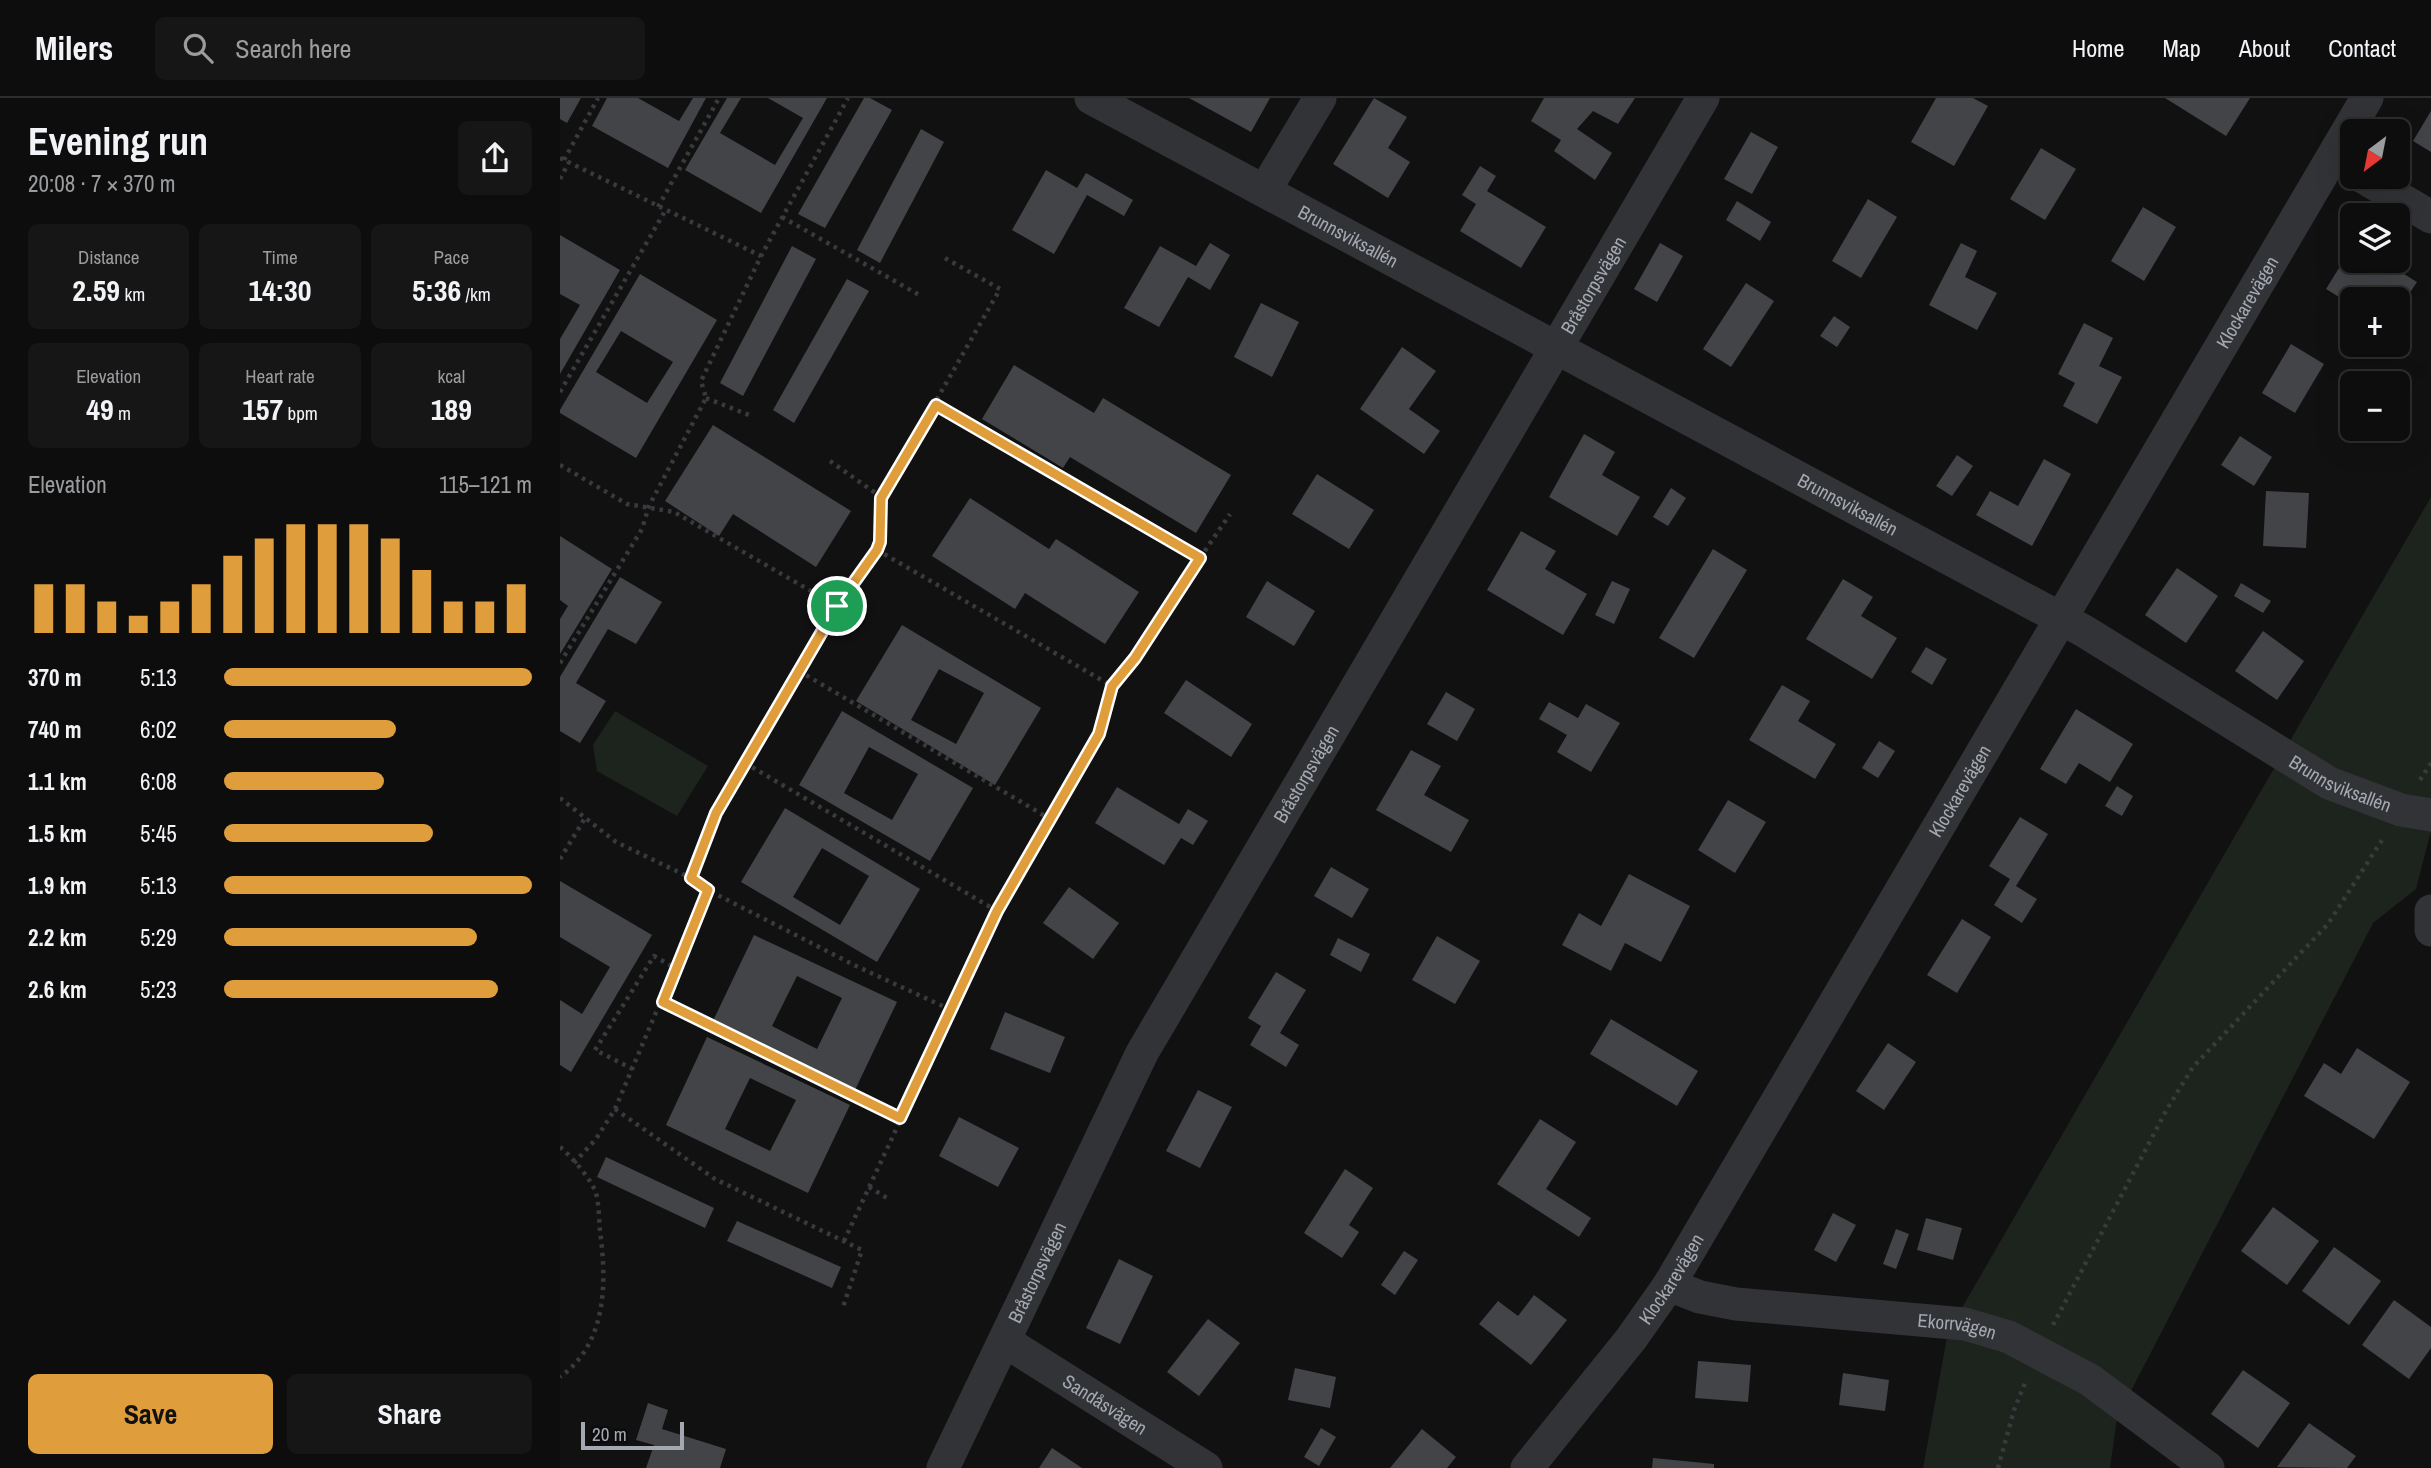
<!DOCTYPE html>
<meta charset="utf-8">
<style>
:root{--surface:#0d0d0e;--page:#161617;--text:#f1f3f6;--muted:#9a9c9e;--line:#2d2d2e;--accent:#df9d3b}
body{margin:0;font-family:"Archivo Narrow",sans-serif;background:var(--page);color:var(--text);height:100vh;display:flex;flex-direction:column;font-size:26px;white-space:nowrap}
*{box-sizing:border-box;margin:0}
p{font-size:23px;color:var(--muted)}
.icon{flex:none;width:38px;height:38px;fill:none;stroke:currentColor;stroke-width:2;stroke-linecap:round;stroke-linejoin:round}
.map{position:relative;flex:1;overflow:hidden}
.side{display:flex;flex-direction:column;background:var(--surface);width:560px}
.side>*{flex:none}
.needle{width:46px;rotate:212deg}
.fabs{position:absolute;left:1780px;top:21px;display:grid;gap:14px}
.fabs a{display:grid;place-items:center;width:70px;height:70px;border-radius:10px;background:var(--surface);box-shadow:0 7px 28px #0002,0 0 0 2px var(--line);font-size:35px}
.scale{position:absolute;left:21px;bottom:18px;width:103px;box-sizing:border-box;padding-left:7px;border:4px solid #a3a8b1;border-top:0;font-size:19px;line-height:24px;white-space:nowrap;color:#a3a8b1;-webkit-text-stroke:5px #0c0c0d;paint-order:stroke}
.pin{position:absolute;display:grid;place-items:center;width:60px;height:60px;color:#fff;margin:-30px;border:4px solid #fff;border-radius:50%;box-shadow:0 2px 7px #0007}
.round{display:grid;place-items:center;flex:none;width:74px;height:74px;border-radius:10px;background:var(--page)}
.summary{display:flex;align-items:center;justify-content:space-between;height:119px;padding:0 28px}
h1{font-size:38px;font-weight:700;line-height:52px}
.stats{display:grid;grid-template-columns:repeat(3,1fr);gap:10px;height:119px;padding:7px 28px}
.stats div{display:grid;align-content:center;border-radius:10px;background:var(--page);text-align:center}
.stats b{font-size:30px;font-weight:700}
.stats small{font-size:19px;font-weight:400}
.stats p{font-size:19px}
.chart{height:196px;padding:14px 28px}
.chart p{display:flex;justify-content:space-between}
.chart svg{width:100%;height:126px;margin-top:7px;stroke:var(--accent);stroke-width:6}
.button{display:flex;gap:14px;margin-top:auto;padding:14px 28px}
.button a{flex:1;height:80px;border-radius:10px;background:var(--accent);color:#111;font-size:28px;font-weight:700;line-height:80px;text-align:center}
.button a+a{background:var(--page);color:var(--text)}
ul{padding:0 28px;list-style:none;font-size:23px}
li{display:grid;grid-template-columns:112px 84px 1fr;align-items:center;height:52px}
li i{height:18px;border-radius:9px;background:var(--accent)}
header{display:flex;align-items:center;gap:42px;box-sizing:border-box;height:98px;padding:0 35px;background:var(--surface);border-bottom:2px solid var(--line)}
header strong{font-size:33px}
nav{display:flex;gap:38px;margin-inline-start:auto;font-size:24px}
.search{width:490px;height:63px;background:var(--page);display:flex;align-items:center;gap:18px;box-sizing:border-box;padding:0 24px;border-radius:10px;color:var(--muted);font-size:26px}
main{display:flex;flex:1;min-height:0}
.map>svg:first-child{display:block}
</style>
<header>
<strong>Milers</strong>
<div class="search"><svg class="icon" aria-label="search" viewBox="0 0 24 24"><circle cx="10" cy="10" r="6"/><path d="M15 15l6 6"/></svg>Search here</div>
<nav><a>Home</a><a>Map</a><a>About</a><a>Contact</a></nav>
</header>
<main>
<section class="side">
<div class="summary"><div><h1>Evening run</h1><p>20:08 · 7 × 370 m</p></div><a class="round"><svg class="icon" aria-label="share" viewBox="0 0 24 24"><path d="M12 15V3M7 8l5-5 5 5M5 13v7h14v-7"/></svg></a></div>
<div class="stats">
<div><p>Distance</p><b>2.59<small> km</small></b></div>
<div><p>Time</p><b>14:30</b></div>
<div><p>Pace</p><b>5:36<small> /km</small></b></div>
</div>
<div class="stats">
<div><p>Elevation</p><b>49<small> m</small></b></div>
<div><p>Heart rate</p><b>157<small> bpm</small></b></div>
<div><p>kcal</p><b>189</b></div>
</div>
<div class="chart"><p><span>Elevation</span>115–121 m</p>
<svg viewBox="0 0 160 44" preserveAspectRatio="none"><path d="M5 44V27M15 44V27M25 44V33M35 44V38M45 44V33M55 44V27M65 44V17M75 44V11M85 44V6M95 44V6M105 44V6M115 44V11M125 44V22M135 44V33M145 44V33M155 44V27"/></svg>
</div>
<ul>
<li><b>370 m</b>5:13<i style="width:100%"></i></li>
<li><b>740 m</b>6:02<i style="width:56%"></i></li>
<li><b>1.1 km</b>6:08<i style="width:52%"></i></li>
<li><b>1.5 km</b>5:45<i style="width:68%"></i></li>
<li><b>1.9 km</b>5:13<i style="width:100%"></i></li>
<li><b>2.2 km</b>5:29<i style="width:82%"></i></li>
<li><b>2.6 km</b>5:23<i style="width:89%"></i></li>
</ul>
<div class="button"><a>Save</a><a>Share</a></div>
</section>
<div class="map">
<svg width="1871" height="1370" viewBox="0 0 1871 1370">
<rect width="100%" height="100%" fill="#111112"/>
<path fill="#1d241e" d="M1871,399V733L1856,791L1813,825L1557,1320L1550,1370H1363L1388,1234Z
M55,613L148,668L117,718L37,673L33,647Z"/>
<path fill="#424447" fill-rule="evenodd" d="M0,0H21L7,25L0,21Z
M47,0H78L119,23L133,0H146L108,70L32,28Z
M167,0H181L160,35L215,67L243,20L208,0H267L201,115L125,72Z
M304,0H310L332,12L265,130L238,116Z
M629,0H710L691,34Z
M814,0L847,19L828,50L850,64L828,100L773,66Z
M984,0H1075L1058,26L1033,13L1017,31L1052,55L1035,82L994,53L1001,42L971,23Z
M1376,0H1413L1428,8L1394,68L1351,44Z
M1605,0H1690L1666,38Z
M1871,13V54L1853,43Z
M361,31L384,44L320,165L297,152Z
M1191,34L1218,49L1192,96L1164,81Z
M1481,50L1516,71L1485,122L1450,101Z
M920,68L936,78L927,93L986,129L961,170L900,133L916,106L902,97Z
M486,72L517,90L526,75L573,102L564,118L527,97L494,156L452,132Z
M1308,101L1337,119L1301,180L1272,163Z
M1177,103L1211,124L1200,143L1166,122Z
M1583,109L1616,129L1584,183L1551,163Z
M0,137L60,172L0,276V241L20,207L0,196Z
M650,145L670,157L650,192L628,179L599,229L564,210L600,148L636,168Z
M1100,145L1123,158L1097,204L1074,191Z
M1401,145L1417,153L1405,179L1437,195L1417,232L1369,207Z
M232,148L256,161L183,298L160,285Z
M1792,149V163H1823L1857,184L1845,202L1821,187L1812,201H1792V207L1766,191Z
M80,176L157,222L76,360L0,315V312ZM61,233L113,264L87,305L36,274Z
M287,181L309,193L234,325L213,312Z
M1186,185L1214,203L1171,269L1143,251Z
M701,205L739,224L712,279L674,259Z
M1274,218L1290,229L1277,249L1260,238Z
M1524,225L1553,240L1539,268L1562,279L1537,326L1503,308L1515,285L1498,276Z
M1731,246L1764,266L1735,315L1702,295Z
M842,249L876,273L849,311L880,333L864,356L800,311Z
M454,267L534,315L543,300L671,377L636,435L510,359L503,370L422,321Z
M153,327L291,413L256,469L173,416L159,438L105,403Z
M1024,336L1055,354L1042,377L1080,399L1057,438L989,399Z
M1680,338L1712,359L1694,388L1661,367Z
M1397,357L1413,368L1392,398L1376,388Z
M1484,361L1511,376L1472,448L1416,417L1430,393L1458,408Z
M757,376L814,412L789,451L732,416Z
M1111,390L1126,400L1108,428L1093,419Z
M1706,393L1749,395L1746,450L1703,448Z
M410,400L489,451L496,441L579,494L545,546L465,495L455,511L372,458Z
M961,433L996,453L985,471L1027,496L1003,537L927,492Z
M0,438L52,471L0,556V521L8,508L0,502Z
M1153,451L1187,472L1134,560L1099,540Z
M1617,470L1658,498L1626,545L1585,517Z
M60,479L102,504L76,546L48,531L16,585L46,603L20,645L0,633V579Z
M1283,481L1313,499L1301,518L1337,540L1312,581L1246,541Z
M707,483L755,513L734,548L686,519Z
M1052,483L1070,491L1054,526L1035,517Z
M1681,485L1711,503L1703,515L1674,498Z
M342,527L481,610L435,687L296,603ZM379,571L424,595L396,646L351,622Z
M1703,533L1744,563L1717,602L1675,573Z
M1366,549L1387,561L1372,587L1351,574Z
M626,582L692,626L671,659L604,615Z
M1222,587L1250,603L1238,623L1276,646L1255,681L1189,642Z
M886,594L915,611L897,643L867,626Z
M989,604L1018,620L1026,606L1060,625L1031,674L997,654L1007,637L979,621Z
M1516,611L1573,646L1550,684L1519,665L1506,686L1480,671Z
M282,613L413,690L370,763L239,687ZM309,649L358,676L332,722L284,695Z
M1319,643L1335,653L1318,680L1302,670Z
M851,652L881,668L864,697L909,722L891,754L816,712Z
M1557,688L1573,698L1562,718L1545,708Z
M557,689L619,726L628,711L648,723L633,747L621,740L604,767L535,725Z
M1168,702L1206,724L1175,775L1138,752Z
M225,710L360,791L317,864L181,784ZM262,750L309,778L280,827L233,799Z
M1460,719L1488,736L1456,788L1477,801L1462,825L1434,807L1450,781L1429,768Z
M771,769L809,791L792,820L754,798Z
M1069,776L1130,808L1101,864L1065,845L1051,873L1002,847L1019,815L1041,828Z
M0,783L92,837L11,974L0,967V902L22,916L50,869L0,839Z
M509,789L559,825L533,861L483,825Z
M1402,821L1431,839L1397,895L1367,877Z
M194,837L337,904L295,992L152,925ZM237,878L282,900L257,951L212,928Z
M877,838L920,863L895,906L852,882Z
M778,840L810,856L801,874L770,857Z
M716,874L746,892L720,935L739,947L726,969L690,947L701,928L688,920Z
M445,914L505,939L490,975L430,951Z
M1051,921L1138,973L1117,1008L1030,956Z
M147,939L290,1007L248,1095L106,1027ZM190,980L236,1002L210,1053L165,1031Z
M1328,945L1356,964L1324,1012L1296,993Z
M1797,950L1850,984L1814,1041L1744,998L1764,965L1781,976Z
M638,992L672,1009L640,1070L606,1053Z
M399,1019L459,1050L438,1089L379,1058Z
M980,1021L1016,1044L986,1091L1031,1120L1019,1139L937,1086Z
M46,1059L154,1110L145,1130L37,1079Z
M785,1071L813,1090L789,1127L799,1134L782,1160L744,1135Z
M1713,1109L1759,1143L1727,1187L1681,1153Z
M1273,1115L1296,1127L1276,1164L1254,1152Z
M1366,1120L1402,1130L1393,1162L1357,1152Z
M177,1123L281,1169L272,1190L167,1143Z
M1336,1131L1349,1136L1336,1171L1323,1166Z
M1774,1149L1821,1183L1789,1227L1742,1193Z
M844,1153L858,1162L835,1197L821,1187Z
M559,1161L593,1178L560,1246L526,1230Z
M974,1197L1007,1222L971,1267L919,1226L938,1203L958,1218Z
M1834,1202L1871,1229V1250L1849,1281L1802,1247Z
M648,1221L680,1245L639,1298L607,1274Z
M1138,1263L1191,1267L1188,1304L1135,1300Z
M735,1270L776,1279L770,1310L728,1302Z
M1683,1272L1730,1305L1698,1350L1651,1316Z
M1283,1275L1329,1282L1325,1313L1279,1307Z
M88,1305L108,1312L102,1331L166,1351L160,1370H86L94,1347L76,1342Z
M1749,1325L1796,1358L1787,1370L1717,1369Z
M761,1330L776,1339L759,1368L744,1359Z
M862,1331L896,1359L887,1370H830Z
M492,1350L522,1370H479Z
M1093,1360L1154,1366V1370H1092Z"/>
<g fill="none" stroke-linecap="round" stroke-linejoin="round">
<path stroke="#383a3d" stroke-width="4.5" stroke-dasharray="3.5 5" stroke-linecap="butt" d="M0,60L201,158
M4,62L38,0
M0,81L9,64
M98,109L159,0
M222,119L361,198
M0,294L105,113
M146,300L189,317
M270,363L321,399
M0,367L67,406L114,414L277,508
M317,452L552,588
M640,460L670,416
M0,565L82,431L89,408L146,300L141,283L201,158L288,0
M239,573L490,721
M185,665L437,813
M1860,682L1871,665
M0,700L56,744L131,780L148,792L296,868L389,911L437,813L539,636L552,588L575,560L640,460L376,307
M0,761L25,720
M131,780L156,715L277,508L317,452L320,444L321,399L440,191L383,159
M103,904L340,1020
M73,971L35,952L94,858L117,871
M55,1011L155,1081L302,1152L283,1209
M0,1049C12,1059 31,1081 36,1095C39,1107 39,1121 40,1133C47,1185 47,1245 0,1279
M14,1065L36,1041L55,1011L148,792
M309,1089L327,1100
M284,1143L367,965L389,911
M1493,1227L1607,1011L1633,969L1768,826L1824,739
M1438,1370L1454,1312L1465,1285"/>
<g stroke="#323336" stroke-width="33">
<path id="s1" d="M531,0L1524,533L1769,685L1841,712L1871,717"/>
<path d="M1803,79L1871,119"/>
<path d="M705,92L760,0"/>
<path d="M1871,813V832"/>
<path id="s2" d="M1109,1187L1140,1199L1176,1206L1405,1226L1449,1239L1530,1282L1648,1370"/>
<path id="s3" d="M446,1244L646,1370"/>
<path id="s4" d="M383,1370L582,955L1143,0"/>
<path id="s5" d="M967,1370L1071,1241L1109,1187L1807,0"/>
</g>
</g>
<g fill="none" stroke-linecap="round" stroke-linejoin="round">
<defs>
<path id="route" d="M376,307L640,460L575,560L552,588L539,636L437,813L340,1020L103,904L148,792L131,780L156,715L277,508L317,452L320,444L321,400Z"/>
</defs>
<use href="#route" stroke="#fff" stroke-width="14"/>
<use href="#route" stroke="#df9d3b" stroke-width="9"/>
</g>
<g text-anchor="middle" dominant-baseline="central" stroke-width="5" stroke-linejoin="round" paint-order="stroke">
<g font-size="19" fill="#a3a8b1" stroke="#0c0c0d">
<text stroke="none"><textPath href="#s1" startOffset="292">Brunnsviksallén</textPath></text>
<text stroke="none"><textPath href="#s4" startOffset="1351">Bråstorpsvägen</textPath></text>
<text stroke="none"><textPath href="#s5" startOffset="1372">Klockarevägen</textPath></text>
<text stroke="none"><textPath href="#s1" startOffset="859">Brunnsviksallén</textPath></text>
<text stroke="none"><textPath href="#s4" startOffset="784">Bråstorpsvägen</textPath></text>
<text stroke="none"><textPath href="#s1" startOffset="1426">Brunnsviksallén</textPath></text>
<text stroke="none"><textPath href="#s5" startOffset="805">Klockarevägen</textPath></text>
<text stroke="none"><textPath href="#s4" startOffset="217">Bråstorpsvägen</textPath></text>
<text stroke="none"><textPath href="#s5" startOffset="238">Klockarevägen</textPath></text>
<text stroke="none"><textPath href="#s2" startOffset="292">Ekorrvägen</textPath></text>
<text stroke="none"><textPath href="#s3" startOffset="117">Sandåsvägen</textPath></text>
</g>
</g>
</svg>
<div class="fabs">
<a><svg class="needle" viewBox="-14 -14 28 28"><path d="M0-13l5 13h-10z" fill="#e53935"/><path d="M0 13l5-13h-10z" fill="#9a9c9e"/></svg></a>
<a><svg class="icon" aria-label="layers" viewBox="0 0 24 24"><path d="M12 4l9 5-9 5-9-5zM3 14l9 5 9-5"/></svg></a>
<a>+</a>
<a>−</a>
</div>
<div class="scale">20 m</div>
<div class="pin" style="left:277px;top:508px;background:#1e9e55"><svg class="icon" aria-label="arrive" viewBox="0 0 24 24"><path d="M6 21V4h12l-3 4 3 4H6"/></svg></div>
</div>
</main>
